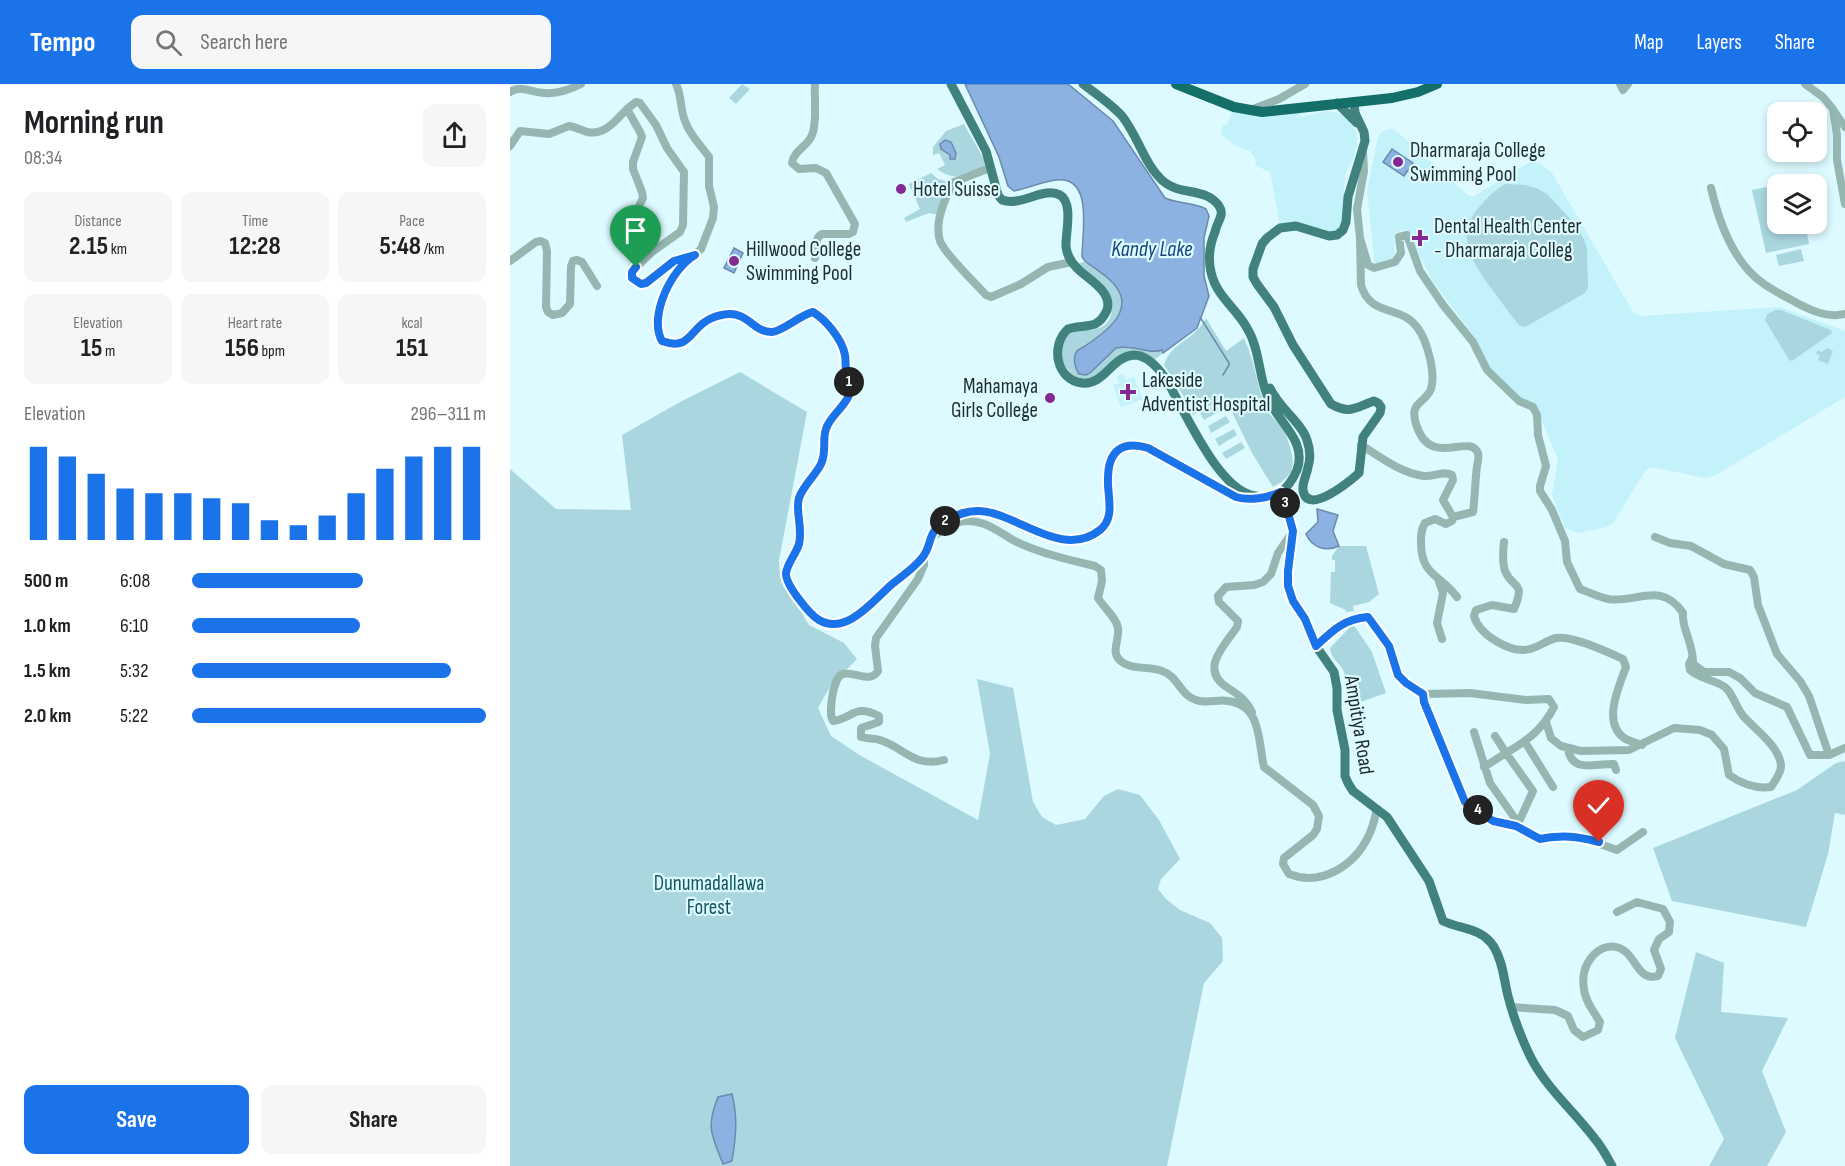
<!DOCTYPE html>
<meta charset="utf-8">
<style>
:root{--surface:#fff;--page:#f6f6f6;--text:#202124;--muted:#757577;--accent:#1a73e8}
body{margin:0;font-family:"Sofia Sans Condensed",sans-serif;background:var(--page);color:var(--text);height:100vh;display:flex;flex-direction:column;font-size:22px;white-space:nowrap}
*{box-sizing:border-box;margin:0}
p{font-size:20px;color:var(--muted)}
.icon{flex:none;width:33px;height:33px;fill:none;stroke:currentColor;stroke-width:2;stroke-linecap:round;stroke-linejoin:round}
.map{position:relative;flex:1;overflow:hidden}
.side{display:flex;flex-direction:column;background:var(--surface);width:510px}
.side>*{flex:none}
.fabs{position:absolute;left:1257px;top:18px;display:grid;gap:12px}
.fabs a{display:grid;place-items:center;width:60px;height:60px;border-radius:12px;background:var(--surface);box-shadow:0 3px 9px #0003;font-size:30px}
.pin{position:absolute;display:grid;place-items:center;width:51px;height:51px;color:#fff;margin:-62px -26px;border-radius:50% 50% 50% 0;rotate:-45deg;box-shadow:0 0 6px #0007}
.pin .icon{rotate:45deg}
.km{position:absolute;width:30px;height:30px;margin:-15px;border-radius:50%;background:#222;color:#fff;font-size:16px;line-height:30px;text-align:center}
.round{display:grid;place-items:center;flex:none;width:63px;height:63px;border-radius:12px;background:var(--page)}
.summary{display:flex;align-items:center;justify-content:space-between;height:102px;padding:0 24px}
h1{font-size:33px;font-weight:700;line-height:45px}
.metrics{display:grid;grid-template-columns:repeat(3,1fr);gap:9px;height:102px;padding:6px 24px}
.metrics div{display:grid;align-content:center;border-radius:12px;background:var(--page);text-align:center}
.metrics b{font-size:26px;font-weight:700}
.metrics small{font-size:16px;font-weight:400}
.metrics p{font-size:16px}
.chart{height:168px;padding:12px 24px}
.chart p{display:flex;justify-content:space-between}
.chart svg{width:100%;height:108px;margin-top:6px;stroke:var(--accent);stroke-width:6}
.action{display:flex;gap:12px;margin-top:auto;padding:12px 24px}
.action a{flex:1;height:69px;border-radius:12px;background:var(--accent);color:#fff;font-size:24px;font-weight:700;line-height:69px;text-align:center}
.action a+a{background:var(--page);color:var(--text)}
ul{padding:0 24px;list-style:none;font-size:20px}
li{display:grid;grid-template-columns:96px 72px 1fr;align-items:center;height:45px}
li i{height:15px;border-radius:8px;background:var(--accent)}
header{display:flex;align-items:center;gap:36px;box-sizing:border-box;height:84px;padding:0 30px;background:var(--accent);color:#fff}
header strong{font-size:28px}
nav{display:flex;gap:33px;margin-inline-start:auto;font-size:21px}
.search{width:420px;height:54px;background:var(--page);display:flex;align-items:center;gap:15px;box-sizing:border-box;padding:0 21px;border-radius:12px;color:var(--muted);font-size:22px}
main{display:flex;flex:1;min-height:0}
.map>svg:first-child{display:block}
</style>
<header>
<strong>Tempo</strong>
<div class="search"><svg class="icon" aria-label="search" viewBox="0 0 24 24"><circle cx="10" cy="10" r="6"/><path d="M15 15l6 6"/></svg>Search here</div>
<nav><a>Map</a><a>Layers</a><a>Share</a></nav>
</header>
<main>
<section class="side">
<div class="summary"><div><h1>Morning run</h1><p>08:34</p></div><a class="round"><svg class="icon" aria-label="share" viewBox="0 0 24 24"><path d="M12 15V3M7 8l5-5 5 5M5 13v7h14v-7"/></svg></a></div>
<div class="metrics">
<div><p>Distance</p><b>2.15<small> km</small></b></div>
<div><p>Time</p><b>12:28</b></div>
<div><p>Pace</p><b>5:48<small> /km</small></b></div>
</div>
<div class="metrics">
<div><p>Elevation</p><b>15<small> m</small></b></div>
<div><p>Heart rate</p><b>156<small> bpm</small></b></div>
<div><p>kcal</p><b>151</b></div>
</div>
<div class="chart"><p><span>Elevation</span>296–311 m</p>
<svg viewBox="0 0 160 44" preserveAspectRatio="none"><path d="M5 44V6M15 44V10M25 44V17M35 44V23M45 44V25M55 44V25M65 44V27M75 44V29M85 44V36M95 44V38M105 44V34M115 44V25M125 44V15M135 44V10M145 44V6M155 44V6"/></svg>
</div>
<ul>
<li><b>500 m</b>6:08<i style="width:58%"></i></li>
<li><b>1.0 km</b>6:10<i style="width:57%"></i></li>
<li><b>1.5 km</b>5:32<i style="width:88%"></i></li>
<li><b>2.0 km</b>5:22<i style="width:100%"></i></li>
</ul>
<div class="action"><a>Save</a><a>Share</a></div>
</section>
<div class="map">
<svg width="1335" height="1082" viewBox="0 0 1335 1082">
<rect width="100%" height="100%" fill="#dcfaff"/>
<path fill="#c3f2fa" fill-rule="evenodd" d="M723,25L789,27L791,33L817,27L823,28L832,30L842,40L847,50V61L843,75L835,91L832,140L824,149L770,141L760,88L746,82L745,74L740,67L726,62L711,51L713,41H717Z
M880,45H884L958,111L963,113L1020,78L1030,79L1042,89L1123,228L1130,232L1270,223L1335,247V313L1206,391L1196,394L1140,383L1135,387L1103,439L1097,443L1068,449L1055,444L1042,411L1048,376L1030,331L981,287L964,252L924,199L896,146H892L885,150L884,175L865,181L857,106L868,53L871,48ZM1266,226L1279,276L1255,236L1257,230Z
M613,290L616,296L624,293L633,315L611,323L603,301L609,299L606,292Z"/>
<path fill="#aad7df" d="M232,0L240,5L226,20L219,14Z
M454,40L476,79C473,84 470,85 464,87C450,94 441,95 427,85L435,81L429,69L423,71V63L436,47Z
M421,89L428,95L442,99L428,131L419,129L396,138L394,134L410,125L399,100Z
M995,100L1016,101L1028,105L1037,110L1064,139L1074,155L1077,165L1078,204L1075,209L1015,243L1009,241C999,229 990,216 981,204C962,177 943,151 971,121C978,113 985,106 995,100Z
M1267,101L1268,140H1295L1299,160L1256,169L1242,106Z
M1291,165L1294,177L1269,182L1266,171Z
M575,177C586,186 598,192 607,204C626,231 587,255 567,267V287L569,290C576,286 585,283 591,278C597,272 601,265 610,263C625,259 640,273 652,265L653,269L643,277L625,268L581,295L567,296L554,281L550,269L557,250C578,243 603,252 602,219L568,180Z
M1266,226H1271L1321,246L1322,249L1282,277L1279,276L1255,236L1257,230Z
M696,234L716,267L734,254C744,276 747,299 755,322C759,333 770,338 775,348C775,348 778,356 778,357C786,379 786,391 763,403L742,369L715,314L683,331L676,316L654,281C660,259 685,256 696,234Z
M1317,264L1323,267L1318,280L1308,276L1310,271L1306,270L1308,266L1312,268Z
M230,288L297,328L269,476L270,493L299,541L334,559L347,575L321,601L308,624L321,652L351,672L468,736L480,670L467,595L503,604L523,718L532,733L546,741L575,735L594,712L608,705L630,711L649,736L670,775L651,795L648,805L656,815L670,826L700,839L712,854L713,877L694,899L657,1082H0V385L46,425L121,426L112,351L170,318Z
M709,319L713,325L694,336L690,329Z
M716,332L720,338L701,349L698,342Z
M724,345L727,351L709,362L705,355Z
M731,358L735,364L716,375L712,369Z
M829,462H856L869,510L859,518L843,522L844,527L835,528L836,526L820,519L821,488H825V476H822V472Z
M843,540L862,568L876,609L842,621C840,610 839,599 834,588C830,579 821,575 820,564Z
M1335,677V731L1325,729L1318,770L1296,843L1162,817L1143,764L1287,706L1326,679Z
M1186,868L1214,879L1211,928L1278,934L1252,987L1276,1048L1257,1082H1199L1214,1055L1165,954Z"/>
<path fill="#8cb2e1" stroke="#6b8aac" stroke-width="1.5" d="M455,0H558L603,37L655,114C668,120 684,118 696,125L699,132L694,154V192L699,212L687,244L653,269L652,266C642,271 622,260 606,264L580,289L576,291L569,290C565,284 562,274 567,267C567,266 574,263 575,262C593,250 624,229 607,204C599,192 586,186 575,177L572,173C572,150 584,91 546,96C532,98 518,104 504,107L498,102L489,73Z
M435,56L441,58L446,69L445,75H440V71L431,65L430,60Z
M882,65L903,79L894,92L873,78Z
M224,164L233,169L224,189L214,184Z
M807,425L828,431L823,447L829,462C816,468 802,464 796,450L808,438Z
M222,1010C228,1035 226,1052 222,1077L213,1080C201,1050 196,1043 208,1013Z"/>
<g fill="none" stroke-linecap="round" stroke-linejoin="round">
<path stroke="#6b8aac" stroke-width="1.5" d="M690,233L719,279V281L713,291"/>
<path stroke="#96b6b2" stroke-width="8" d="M166,0C172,12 170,25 175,37C180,52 191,61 199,73V102L204,123L203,134L191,165L168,186L157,204L150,223L149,252L152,257C184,268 186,232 216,230C235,228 246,245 264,248L295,230L303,228C316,236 332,255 335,271C336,275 335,280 336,284C337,293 342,302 339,311C334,324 320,332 316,345C312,356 317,368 311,380C305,392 293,402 289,415C285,426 293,445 289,460C286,472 272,485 278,498C282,507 290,516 296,524C327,559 353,527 378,504C389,494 402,486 412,474C416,469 415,462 419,457C424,451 441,440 449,438C470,433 486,446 503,456C512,461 523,465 532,468C550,474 568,478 585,482L591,486L592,497L588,514C594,524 606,533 608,544C610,556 599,569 612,578C622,586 640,582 652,587C668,592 670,611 686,616C696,620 708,615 718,617C752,621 748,658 754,683L803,721L809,732L807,745L803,751L774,774L773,780L779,790C812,803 845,781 859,751C863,743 865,733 867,725
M1110,0L1113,6L1118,0
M1295,0L1313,13L1323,25L1327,51V76L1335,120
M0,8C11,0 21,9 35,9C46,10 61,5 71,0
M740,26L769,15L795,0
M1324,27L1335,43
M0,62L10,47L39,50L59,42C65,43 71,46 77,48C95,52 106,36 117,25
M853,68L854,87L847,125L850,154L851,201C860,233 891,221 907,243C917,256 926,289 921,305C915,320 899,317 906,340C920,386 959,348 968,369C969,373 968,378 967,382C965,398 965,413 963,428L943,433
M480,84L444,98C435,115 424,137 430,157C434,169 466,200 476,211L481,213L511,200L538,183L562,178
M1201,104C1209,138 1224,180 1254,200C1264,207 1276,213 1287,219C1302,227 1318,234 1335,230
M121,138L133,114L132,108L123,85V78L132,53L130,48L117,25L126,18L130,19L146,41L157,64L174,88L173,141L170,148L142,168L121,188L122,194L126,198C140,202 160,175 181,172
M850,154L858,181L864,184L885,178L891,169L889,153L897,151L910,187L933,221L963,258L977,286L1009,317L1023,323L1027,331L1028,351L1036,382L1030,402V407L1042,426L1055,457L1057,478L1070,505C1079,508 1088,513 1098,515C1125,520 1151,496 1173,529C1171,544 1184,560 1183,580L1194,588H1219L1230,594L1245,609L1277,623L1300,671H1319L1335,664
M305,174C308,165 303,155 312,150H339L343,148L345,140L316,89L306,84L289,85L282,79C284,65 300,62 303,48C307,34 304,15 305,0
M0,177L26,158L31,157L35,159L37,167L36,223L38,228L43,231L52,229L60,220L61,182L63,177L67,176L72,178L87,202
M851,361C870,373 891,389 914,392C924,393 933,386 942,391L943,396L933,416L943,433L942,437L936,440L925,435L915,439C911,445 911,451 911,458C911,492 930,490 947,513
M1145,453L1160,459L1181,462L1214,480L1240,486L1244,493L1248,521L1267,570L1290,597L1299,612L1319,671
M420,455C425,444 431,439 442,434C485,411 524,460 568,454C608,448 598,424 598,395C598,386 602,377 606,369C609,363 614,360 620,360C636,359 708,403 726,413L733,416L747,414
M994,458C993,467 992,478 995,487C1003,506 1016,496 1004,525L982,521L966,526L964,532C969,551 1001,570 1020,565C1029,563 1037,556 1046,554C1062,551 1098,568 1113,575L1116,583C1109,602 1092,638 1114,654C1119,657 1127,659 1132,661
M414,472V481L408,495L366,554L365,562L368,587C360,600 346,587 333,590C323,592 318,630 323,637C343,635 343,619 369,632V638L351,644V653C358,655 364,654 370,656C395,664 404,684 434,676
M929,498L933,509L927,539L932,555
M806,562C823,546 834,535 858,533L879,562L889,591L896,599L913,610L960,609L1016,616L1039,615L1044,623C1033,645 1017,657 996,669L1023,707L1007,742
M913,610L914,618L955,718L983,737L1007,742L1030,755L1052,751L1067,752L1107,766L1133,748
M742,628C736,616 729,611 718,604C689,586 713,563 727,543L728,537L709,518L708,512L716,503L744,501L753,498L761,490L768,469L783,447
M1036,638L1041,654L1051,662L1071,667L1119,666L1164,644L1190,646L1202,651L1214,665L1219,691C1232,700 1245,705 1261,703C1265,697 1271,689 1271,682C1270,663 1246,646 1234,633C1227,625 1224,613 1217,605C1209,596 1190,596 1180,586L1179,580L1182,574
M964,648L980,699L1004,733L1007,742
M1015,658L1043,703
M1058,665C1062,690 1086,679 1104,680L1106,686
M974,683L996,669L985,652
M1001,923L1045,926L1058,932L1064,946L1073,953L1088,946L1090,938C1084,928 1075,917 1074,905C1072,894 1074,883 1081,874C1090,862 1105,858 1117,869C1127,879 1131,897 1148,892L1151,885L1144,866L1149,855L1159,848L1160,838L1153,825L1127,818L1107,828"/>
<path stroke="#41827c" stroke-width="9" d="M441,0L476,67L488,111L492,116C511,123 534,102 550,111C564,119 555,151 556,163C557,171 561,178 567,184C577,195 603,207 597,226C594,233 591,237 585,240C577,243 567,242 558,245C540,261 546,296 572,299C594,302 602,272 624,271C638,271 649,285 656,295C674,326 704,395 736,409C746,414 761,414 771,408C778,403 783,395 787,386C797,358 771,341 760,318C748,295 751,267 737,244C726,224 706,212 701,188C698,175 700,160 705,148C706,142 710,136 711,131C712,127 711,125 709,122C696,103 670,112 653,97C634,80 628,52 612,32C601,20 586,10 573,0
M827,19L847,39
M760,304C769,324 792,339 797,356C800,365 801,374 798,383C797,390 792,399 793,406C797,433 840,397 849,389L853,353L870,329L871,323L868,319L864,317C846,323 841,331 821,320L783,261L764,223L747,200L743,193V185L752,160L757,154L770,144L786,142L819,152L827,151L833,146L836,138L838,113L855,57L854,48L845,29L844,18
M770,408L775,418L783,447L778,487L779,502L783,517L795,535L806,562L824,588L827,604V626L835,666V692L838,699L843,707L877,733L919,797L933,837C952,846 971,843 984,863C993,878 994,896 998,912C1003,932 1011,953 1020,972C1036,1004 1064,1027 1085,1055C1092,1063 1097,1073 1102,1082"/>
<path stroke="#156f69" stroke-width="10" d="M666,0L724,23L752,28L882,14L908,8L927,0"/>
</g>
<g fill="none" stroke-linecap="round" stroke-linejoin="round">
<defs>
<path id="route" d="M126,183L122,188V194L131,200L136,199L164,177L185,171C162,184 138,232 152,257C182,268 180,242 202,234C238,220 239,248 262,248C273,247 290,231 303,228C316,236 332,255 335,271C336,275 335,280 336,284C337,293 342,302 339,311C334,324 320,332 316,345C312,356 317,368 311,380C305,392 293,402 289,414C285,426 293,444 289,460C286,470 278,478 276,489C275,500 299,530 309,536C336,552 363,517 381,501C392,492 403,485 412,474C423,461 416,449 435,437C446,431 457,426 470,427C507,429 552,476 590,446C606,433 597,412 598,395C598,367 612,356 638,364L726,413C739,417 758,414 770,408L775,418L783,447L778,487V502L783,517L795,535L806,562C823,546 834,535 858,533L879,562L888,591L896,599L913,610L914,618L955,718L983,737L1006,742L1030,755C1054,751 1065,752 1089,758"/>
</defs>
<use href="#route" stroke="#fff" stroke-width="12"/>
<use href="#route" stroke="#1a73e8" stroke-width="8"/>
</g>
<g fill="#842894" stroke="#dcfaff" stroke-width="2">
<circle cx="888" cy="78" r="6"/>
<circle cx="391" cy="105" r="6"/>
<path d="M907 145h6v6h6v6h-6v6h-6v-6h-6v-6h6z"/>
<circle cx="224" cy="177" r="6"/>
<path d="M615 299h6v6h6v6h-6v6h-6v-6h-6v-6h6z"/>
<circle cx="540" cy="314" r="6"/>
</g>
<g text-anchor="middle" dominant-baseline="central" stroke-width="4.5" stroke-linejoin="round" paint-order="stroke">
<g font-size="21" fill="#1f2d2f" stroke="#dcfaff" text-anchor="start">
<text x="900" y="66">Dharmaraja College<tspan x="900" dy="24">Swimming Pool</tspan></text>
<text x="403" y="105">Hotel Suisse</text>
<text x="924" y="142">Dental Health Center<tspan x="924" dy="24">- Dharmaraja Colleg</tspan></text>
<text x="236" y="165">Hillwood College<tspan x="236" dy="24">Swimming Pool</tspan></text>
<text x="632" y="296">Lakeside<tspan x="632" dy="24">Adventist Hospital</tspan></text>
<text x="528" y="302" text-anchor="end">Mahamaya<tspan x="528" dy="24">Girls College</tspan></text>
</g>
<g font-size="21" fill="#1f2d2f" stroke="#dcfaff">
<text transform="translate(849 641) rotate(81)">Ampitiya Road</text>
</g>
<g font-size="21" fill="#145761" stroke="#dcfaff">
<text x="199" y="799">Dunumadallawa<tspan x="199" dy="24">Forest</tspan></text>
</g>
<g font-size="22" font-style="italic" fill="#144780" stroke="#dcfaff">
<text x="642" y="165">Kandy Lake</text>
</g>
</g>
</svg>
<div class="fabs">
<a><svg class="icon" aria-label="locate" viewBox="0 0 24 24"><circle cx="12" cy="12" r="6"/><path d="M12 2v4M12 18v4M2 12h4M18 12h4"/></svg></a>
<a><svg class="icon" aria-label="layers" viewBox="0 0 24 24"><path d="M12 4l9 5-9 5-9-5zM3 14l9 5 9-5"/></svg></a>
</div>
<div class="pin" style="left:126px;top:183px;background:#1e9e55"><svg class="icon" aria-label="arrive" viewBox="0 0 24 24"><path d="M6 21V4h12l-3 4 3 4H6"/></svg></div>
<div class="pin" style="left:1089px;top:758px;background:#d93025"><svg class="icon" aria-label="check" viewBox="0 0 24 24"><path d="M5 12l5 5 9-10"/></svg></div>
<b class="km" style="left:339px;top:298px">1</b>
<b class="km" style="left:435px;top:437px">2</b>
<b class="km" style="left:775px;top:419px">3</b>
<b class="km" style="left:968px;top:726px">4</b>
</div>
</main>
